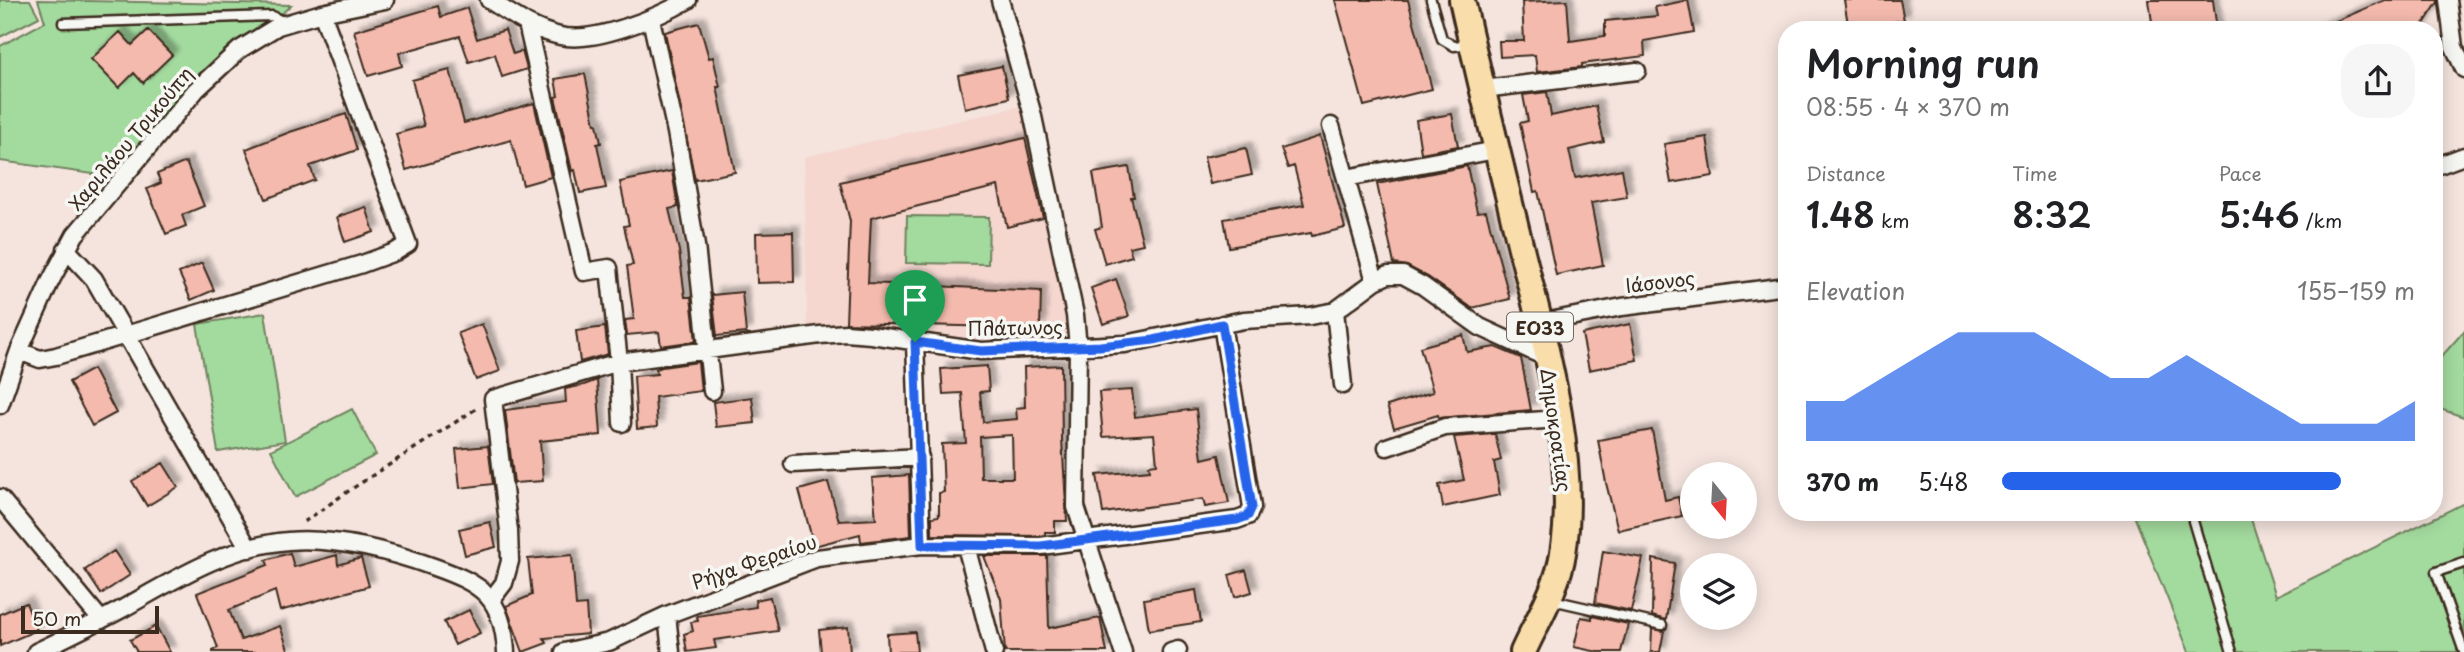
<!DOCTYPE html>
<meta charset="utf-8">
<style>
:root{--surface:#fff;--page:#f6f6f6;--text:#202124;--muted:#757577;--accent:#2563eb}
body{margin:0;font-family:"Playpen Sans",sans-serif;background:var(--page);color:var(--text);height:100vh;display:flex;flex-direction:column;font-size:26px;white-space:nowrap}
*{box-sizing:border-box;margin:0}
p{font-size:23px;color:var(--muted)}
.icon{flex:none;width:38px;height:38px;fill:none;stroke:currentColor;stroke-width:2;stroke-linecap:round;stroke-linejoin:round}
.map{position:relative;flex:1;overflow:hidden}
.panel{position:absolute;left:1778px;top:21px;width:665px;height:500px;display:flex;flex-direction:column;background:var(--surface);border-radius:28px;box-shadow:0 4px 18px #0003}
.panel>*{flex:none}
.needle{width:46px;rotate:162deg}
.fabs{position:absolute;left:1680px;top:462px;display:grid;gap:14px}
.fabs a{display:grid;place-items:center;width:77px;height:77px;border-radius:50%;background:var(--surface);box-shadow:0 4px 18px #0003;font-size:35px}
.scale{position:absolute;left:21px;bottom:18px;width:138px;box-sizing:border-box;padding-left:7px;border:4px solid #3b2a1e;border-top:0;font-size:19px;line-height:24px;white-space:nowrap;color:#3b2a1e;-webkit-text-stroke:5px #f6f6f2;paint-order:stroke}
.pin{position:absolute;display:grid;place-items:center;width:60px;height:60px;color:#fff;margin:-72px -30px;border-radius:50% 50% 50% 0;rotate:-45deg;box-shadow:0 0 7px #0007}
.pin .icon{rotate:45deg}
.round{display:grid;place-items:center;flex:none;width:74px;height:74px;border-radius:28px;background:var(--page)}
.summary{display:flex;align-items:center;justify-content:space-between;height:119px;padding:0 28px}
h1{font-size:38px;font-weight:600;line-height:52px}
.stats{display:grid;grid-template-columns:repeat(3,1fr);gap:10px;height:119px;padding:7px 28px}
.stats div{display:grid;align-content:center}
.stats b{font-size:35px;font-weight:600}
.stats small{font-size:19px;font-weight:400}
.stats p{font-size:19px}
.chart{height:196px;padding:14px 28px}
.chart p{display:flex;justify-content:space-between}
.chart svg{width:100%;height:126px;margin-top:7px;fill:var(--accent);opacity:.7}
ul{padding:0 28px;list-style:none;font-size:23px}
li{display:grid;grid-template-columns:112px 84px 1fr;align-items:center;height:52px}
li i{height:18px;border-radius:9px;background:var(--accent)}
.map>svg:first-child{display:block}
</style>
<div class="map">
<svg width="2464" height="652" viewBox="0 0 2464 652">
<defs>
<filter id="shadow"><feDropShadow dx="6" dy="-6" stdDeviation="2" flood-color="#0004"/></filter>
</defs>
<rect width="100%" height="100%" fill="#f5e4de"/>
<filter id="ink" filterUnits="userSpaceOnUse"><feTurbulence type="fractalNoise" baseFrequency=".0143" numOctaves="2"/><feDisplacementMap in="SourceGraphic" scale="14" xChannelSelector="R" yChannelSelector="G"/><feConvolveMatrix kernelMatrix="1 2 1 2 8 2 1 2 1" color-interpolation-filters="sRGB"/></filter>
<g filter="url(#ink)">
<path fill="#f5d7d0" d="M1020,106L1070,333L978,339L846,323L807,327L804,157Z"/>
<path fill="#a3da9e" stroke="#6f825e" stroke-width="2" d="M0,0H30L39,17L0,37Z
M38,0L291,5L107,176L0,161V46L45,22Z
M907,216L989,217L988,264L906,263Z
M265,313L285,441L218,452L197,324Z
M2464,331V417L2440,409L2434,365Z
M352,409L376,455L295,497L271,450Z
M2464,503V652H2189L2133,513H2249L2276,596Z"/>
<path fill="#f4baae" stroke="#3b2a1e" stroke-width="2" fill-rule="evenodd" filter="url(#shadow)" d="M1335,0H1408L1432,89L1364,106Z
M1567,0L1570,41L1605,36V21L1657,16L1655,7L1688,0L1694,32L1644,41L1645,56L1582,64V67L1537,72L1535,55L1500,57L1499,41H1524L1522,2Z
M1844,0H1900L1904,20L1849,30Z
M2149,0H2213L2217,30H2153Z
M2385,0H2438V2L2420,30H2315Z
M438,6L441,17L467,8L477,39L505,30L513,54L522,51L527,69L502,77L495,54L469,62L460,36L399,53L402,66L368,76L354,31Z
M699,23L709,58L713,57L720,87H717L735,172L695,180L665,32Z
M148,30L172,55L143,83L134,73L119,88L91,59L120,32L132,45Z
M1002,66L1009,98L965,108L958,75Z
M450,70L464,123L534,103L551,177L523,185L511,140L406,170L396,134L424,126L412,80Z
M585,74L595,124H597L601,143L597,144L606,188L580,193L575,170L572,171L555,97L558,96L555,79Z
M1547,92L1551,116L1596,106L1604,142L1569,150L1575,178L1622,169L1627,197L1591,203L1603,265L1556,275L1538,191L1534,192L1520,123L1528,121L1523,95Z
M346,114L357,150L310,166L315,180L266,199L246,149L290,132Z
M1452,114L1458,146L1421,153L1416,120Z
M1320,136L1345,228L1312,236L1311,233L1229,247L1224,219L1304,205L1294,166L1288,168L1281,149Z
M1707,137L1713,176L1671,183L1664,144Z
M1025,138L1043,218L1007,227L998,186L871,218L868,283L1041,291L1040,328L846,323L850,221L840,182Z
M1246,148L1252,175L1210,184L1204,157Z
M186,162L204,206L182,215L186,226L166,234L147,189L161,183L157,174Z
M1467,166L1477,212L1486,211L1510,299L1472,308L1428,277L1407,266L1394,264L1377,184Z
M1129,167L1134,197H1131L1143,244L1129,247L1132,256L1105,264L1095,229L1102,227L1093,173Z
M672,171L678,207L669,209L679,251L685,297H691L696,341L661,346L659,332L627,335L625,320L634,319L627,266L633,265L624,226L629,225L620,182Z
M366,207L374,232L345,242L337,217Z
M793,232L794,282L757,283L756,233Z
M202,263L214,290L191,300L179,273Z
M1116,279L1129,316L1103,324L1091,288Z
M742,292L746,333L717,336L712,295Z
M482,324L500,371L476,380L458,333Z
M1630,324L1637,360L1589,370L1582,334Z
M605,327L608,354L580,362L576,331Z
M1463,335L1467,352L1495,347L1521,358L1531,410L1439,418L1438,415L1394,428L1387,406L1433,392L1420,347Z
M698,362L701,391L655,397L657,427L637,429L634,376L657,374L656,369L662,367Z
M1061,365L1062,439L1067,521H1055V532H1045V535L1040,536L932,535V517L939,516V493L944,492L942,444L966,443L962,393L943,394L941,369L987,366L989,391L980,392L983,422L1017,419L1016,408L1025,407L1024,367ZM1012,435L1013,478H981L980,437Z
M93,369L116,413L92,426L69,382Z
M597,380L601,435L540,441L543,481L514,483L505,410L566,402L565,389L584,385Z
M1132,390L1135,417L1196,409L1202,459L1219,455L1229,503L1205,507L1203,499L1103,513L1097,475L1150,470L1149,465L1157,464L1154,434L1103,437L1099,392Z
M752,397L755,423L716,427L713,402Z
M1652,430L1665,500L1678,497L1682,516L1618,530L1606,483L1598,440Z
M1495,434L1501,460L1494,462L1500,495L1443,507L1439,485L1464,480L1454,437Z
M488,446L493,484L460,488L456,449Z
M163,463L178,487L147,506L132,481Z
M909,475L911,536L861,542L860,534L814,546L799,490L828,482L839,521L876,519L872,478Z
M490,522L496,547L465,555L459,529Z
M114,551L130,575L101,594L85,570Z
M1603,551L1643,558L1631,611L1595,603Z
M290,553L294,567L337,555L338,565L361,558L369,586L280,611L275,591L229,610L241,640L280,626L289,652H213V650L218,648L197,593L268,565L266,560Z
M572,555L576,606L586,605L588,634L544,638L547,643L523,652L506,606L532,595L528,559Z
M984,556H1047L1049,628L1100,618L1107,652H1005L1001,599Z
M1653,559L1675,563L1666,620L1652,616Z
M1246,570L1252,592L1235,597L1229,575Z
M1196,590L1201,622L1149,630L1144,599Z
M770,597L778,631L714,640L716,648L687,652L684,634L693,631L691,622L698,621L697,616L756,607L755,600Z
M26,603L37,630L0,646V614Z
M469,610L480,633L455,645L444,622Z
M1592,616L1628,624L1621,652H1598L1574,647L1581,617L1592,619Z
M156,626L170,652H137L130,640Z
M848,627L850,652H821L819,630Z
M1652,629L1664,631L1660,652H1651Z
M915,632L917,652H888L887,634Z"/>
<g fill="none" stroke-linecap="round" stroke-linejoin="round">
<defs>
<path id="service" d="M1431,0L1442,39L1454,46L1469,44
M63,23L272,16L287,23
M2193,521L2232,652
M1552,600L1662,625
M2464,652L2436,572L2464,563"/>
<path id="minor" d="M489,0C511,14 533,30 560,36C593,44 659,17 688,0
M1000,0L1032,112L1075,315L1078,347L1076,507L1123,652
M2448,0L2454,47L2464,69
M651,19L676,132L696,246L712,391
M527,24L584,272L609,268L619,362L622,423
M1483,89L1637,71
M1331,126L1375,281
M2434,167L2464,156
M1346,178L1496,150
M66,249L94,279L249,549
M1335,311L1343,385
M1539,323L1622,307L1787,286
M915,342L922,545
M19,351L40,359L56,356L362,264L395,252L408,244L322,13
M0,405L19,351L50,282L75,235L196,90L239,50L278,26L322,13L385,0
M1387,447L1445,427L1559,419
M793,464L920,457
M0,498L101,620
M966,546L994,652
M491,600L504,583L510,561L509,531L493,399L619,362L820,335L846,333L871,335L981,351L1125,344L1244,320L1310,316L1335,311L1375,281L1388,275H1403L1423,286L1480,327L1547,358
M667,615L671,652
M36,652C65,638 94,624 122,609C174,580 227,546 288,541C337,537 389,551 434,567C482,584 503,597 506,652
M564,652L609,642L667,615L817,558L922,545L1041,546L1237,520L1248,516L1252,507L1222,324
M1171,652L1178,650"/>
<path id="primary" d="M1462,0C1480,81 1500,163 1520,244C1543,336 1579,459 1563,553C1558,587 1537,621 1523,652"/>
</defs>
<use href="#service" stroke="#3b2a1e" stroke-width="13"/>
<use href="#minor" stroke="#3b2a1e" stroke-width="21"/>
<use href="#primary" stroke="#3b2a1e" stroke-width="30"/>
<path stroke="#3b2a1e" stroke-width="3.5" stroke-dasharray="5 5" stroke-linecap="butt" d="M304,522L350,490L479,407"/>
<use href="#service" stroke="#f6f6f2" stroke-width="8"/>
<use href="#minor" stroke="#f6f6f2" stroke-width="16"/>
<use href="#primary" stroke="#f9deab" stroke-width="24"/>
</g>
</g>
<g fill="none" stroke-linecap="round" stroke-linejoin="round" filter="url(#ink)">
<defs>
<path id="route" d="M1222,324L1252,507L1248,516L1237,520L1041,546L922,545L915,342L981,351L1100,346L1154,340Z"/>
</defs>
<use href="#route" stroke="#fff" stroke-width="14"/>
<use href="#route" stroke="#2563eb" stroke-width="9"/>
</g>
<g text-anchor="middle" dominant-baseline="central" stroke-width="7" stroke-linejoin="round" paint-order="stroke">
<rect fill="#f6f6f2" stroke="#73675e" stroke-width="2" x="1507" y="312.5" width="66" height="29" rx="5"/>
<g font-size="18" font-weight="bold" fill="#3b2a1e">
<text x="1540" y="327">ΕΟ33</text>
</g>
<g font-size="19" fill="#3b2a1e" stroke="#f6f6f2">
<text transform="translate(130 138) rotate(-50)">Χαριλάου Τρικούπη</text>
<text transform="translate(1660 281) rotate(-7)">Ιάσονος</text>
<text transform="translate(1015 327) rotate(-1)">Πλάτωνος</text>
<text transform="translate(1557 430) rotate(82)">Δημοκρατίας</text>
<text transform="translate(754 561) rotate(-19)">Ρήγα Φεραίου</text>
</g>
</g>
</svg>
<div class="fabs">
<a><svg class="needle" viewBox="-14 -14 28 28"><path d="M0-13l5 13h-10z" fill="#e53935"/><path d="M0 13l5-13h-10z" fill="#757577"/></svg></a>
<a><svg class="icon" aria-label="layers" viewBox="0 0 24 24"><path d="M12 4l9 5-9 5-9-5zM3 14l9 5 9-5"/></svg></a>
</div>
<div class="scale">50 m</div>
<div class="pin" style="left:915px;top:342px;background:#1e9e55"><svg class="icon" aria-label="arrive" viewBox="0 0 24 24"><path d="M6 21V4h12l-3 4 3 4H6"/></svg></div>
<section class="panel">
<div class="summary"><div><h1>Morning run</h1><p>08:55 · 4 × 370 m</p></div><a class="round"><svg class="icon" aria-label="share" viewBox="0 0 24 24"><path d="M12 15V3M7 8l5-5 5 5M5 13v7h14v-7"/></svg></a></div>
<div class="stats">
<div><p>Distance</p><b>1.48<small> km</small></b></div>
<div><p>Time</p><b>8:32</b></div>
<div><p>Pace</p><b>5:46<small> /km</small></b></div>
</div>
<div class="chart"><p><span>Elevation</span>155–159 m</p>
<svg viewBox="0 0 160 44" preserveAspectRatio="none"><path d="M0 44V30L10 30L20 22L30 14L40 6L50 6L60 6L70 14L80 22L90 22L100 14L110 22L120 30L130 38L140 38L150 38L160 30V44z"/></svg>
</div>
<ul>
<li><b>370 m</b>5:48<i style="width:82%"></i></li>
</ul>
</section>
</div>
